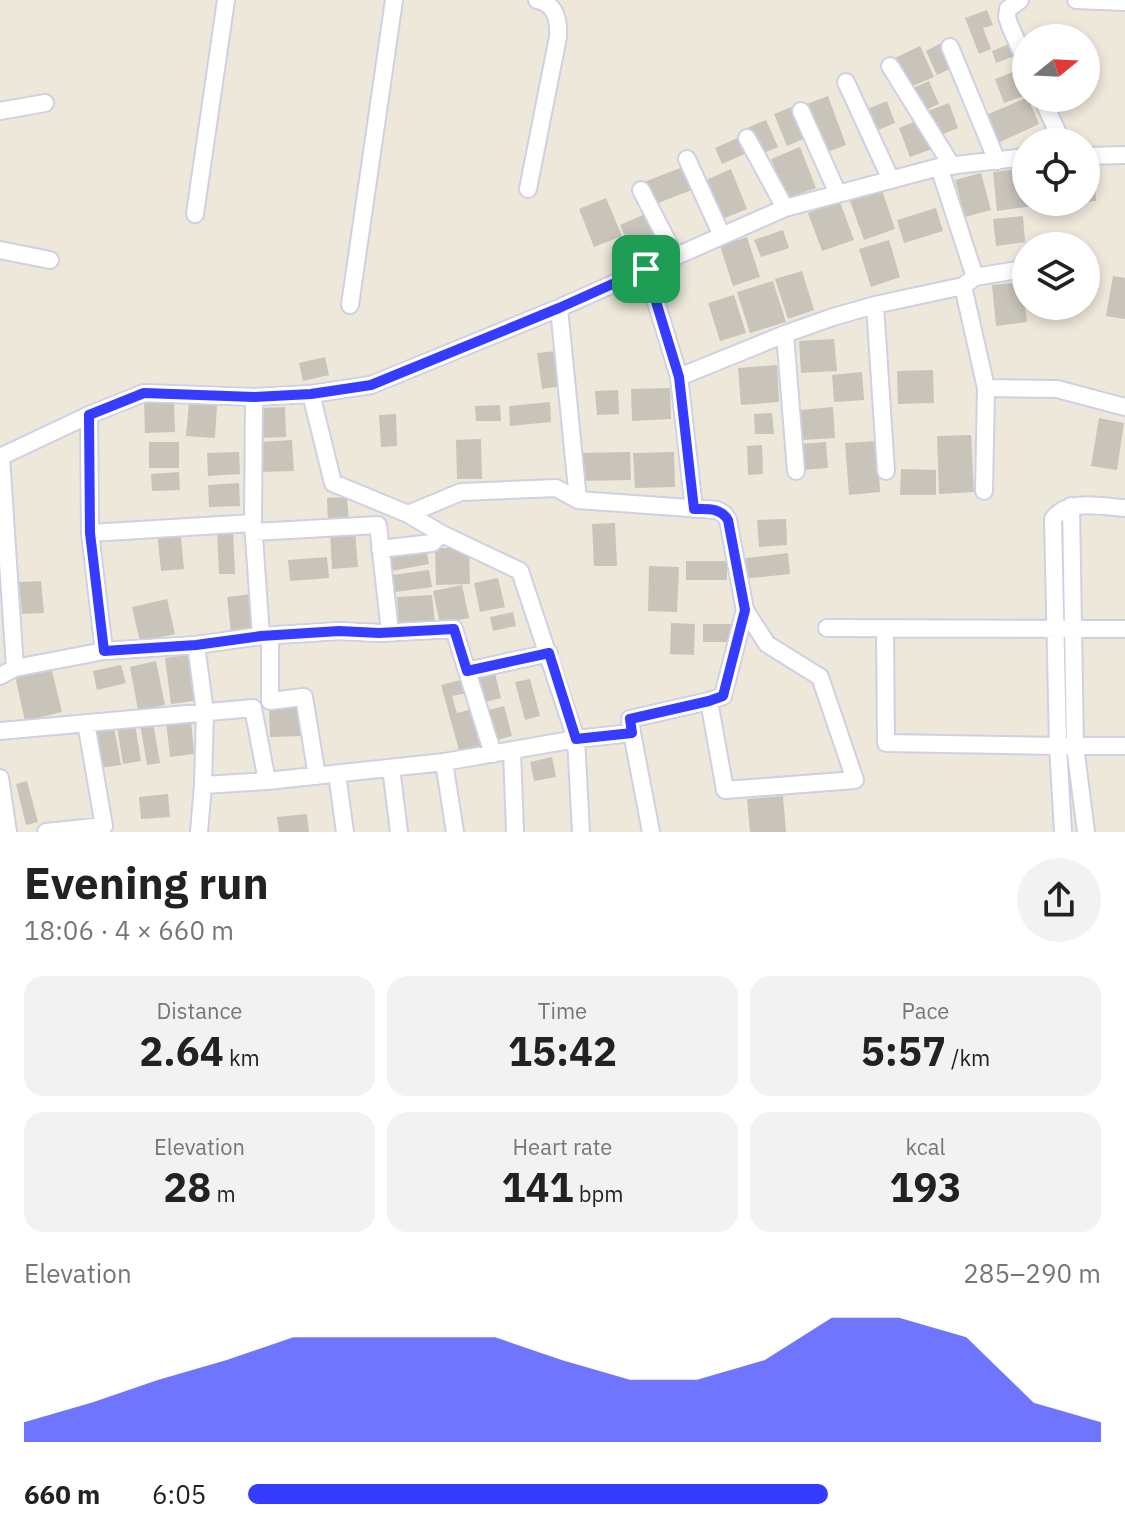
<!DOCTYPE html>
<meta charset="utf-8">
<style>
:root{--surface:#fff;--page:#f2f2f2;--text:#222;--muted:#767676;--accent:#353bff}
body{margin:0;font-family:"IBM Plex Sans",sans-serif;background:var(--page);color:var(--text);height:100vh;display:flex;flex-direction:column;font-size:30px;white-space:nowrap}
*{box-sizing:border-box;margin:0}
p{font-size:26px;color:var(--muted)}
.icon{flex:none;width:44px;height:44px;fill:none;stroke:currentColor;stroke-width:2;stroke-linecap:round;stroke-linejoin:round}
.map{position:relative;height:832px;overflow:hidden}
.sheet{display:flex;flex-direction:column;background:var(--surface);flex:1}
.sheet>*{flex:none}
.needle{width:52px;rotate:72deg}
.fabs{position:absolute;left:1012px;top:24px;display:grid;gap:16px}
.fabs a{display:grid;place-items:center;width:88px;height:88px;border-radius:50%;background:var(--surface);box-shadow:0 4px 12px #0003;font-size:40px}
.pin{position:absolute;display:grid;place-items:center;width:68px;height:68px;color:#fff;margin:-34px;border-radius:16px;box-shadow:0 4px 12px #0006}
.round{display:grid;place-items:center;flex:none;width:84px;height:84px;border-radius:42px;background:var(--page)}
.head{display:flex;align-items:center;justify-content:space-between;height:136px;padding:0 24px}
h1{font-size:44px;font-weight:700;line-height:60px}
.figures{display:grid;grid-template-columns:repeat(3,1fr);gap:12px;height:136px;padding:8px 24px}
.figures div{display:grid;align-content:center;border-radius:20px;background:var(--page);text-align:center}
.figures b{font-size:40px;font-weight:700}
.figures small{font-size:22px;font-weight:400}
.figures p{font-size:22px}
.chart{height:224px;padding:16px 24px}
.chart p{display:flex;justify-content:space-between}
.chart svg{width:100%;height:144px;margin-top:8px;fill:var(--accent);opacity:.7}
ul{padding:0 24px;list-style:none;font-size:26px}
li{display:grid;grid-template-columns:128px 96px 1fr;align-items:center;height:60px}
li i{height:20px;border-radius:10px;background:var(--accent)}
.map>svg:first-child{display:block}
</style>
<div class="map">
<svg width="1125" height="832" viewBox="0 0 1125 832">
<rect width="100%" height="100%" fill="#ede8da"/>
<path fill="#c8c4ba" d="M987,10L993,25L983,28L991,49L979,54L965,18Z
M943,42L954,67L937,75L926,51Z
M1009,44L1014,56L996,63L992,51Z
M920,46L934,77L908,88L895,58Z
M1018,70L1026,95L1004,103L995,79Z
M929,81L939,104L921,112L911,89Z
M828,96L846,145L825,153L807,104Z
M1026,98H1028L1039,124L998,143L986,115Z
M887,101L895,123L873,132L865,110Z
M949,103L958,128L938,136L928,111Z
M794,106L808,137L787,146L774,114Z
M921,119L932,149L910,157L899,128Z
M766,120L778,147L759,155L747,128Z
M744,135L751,151L722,164L715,148Z
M800,147L816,188L786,199L771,159Z
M1086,162H1094L1096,201L1086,202Z
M688,165L697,188L653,205L644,182Z
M1026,168V202H1032L1033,206L997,211L993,172Z
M731,169L747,209L720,220L704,181Z
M981,173L991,210L965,217L955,180Z
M882,190L895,229L864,240L850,201Z
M606,198L622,236L594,247L579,209Z
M840,202L854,240L822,251L808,213Z
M936,208L943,231L904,243L897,220Z
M645,214L657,238L631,250L620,225Z
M1023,216L1025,242L996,246L993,219Z
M783,230L789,248L761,257L754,240Z
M747,237L760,277L733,286L720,246Z
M889,240L900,277L871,287L859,249Z
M802,271L814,310L788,319L775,279Z
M1113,276L1125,278V319L1106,316Z
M773,281L786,322L750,333L737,292Z
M1022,282L1027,322L996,326L992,285Z
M734,295L746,333L720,341L708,303Z
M834,339L837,371L801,373L799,341Z
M557,351L562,386L542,389L537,353Z
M325,357L329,375L303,381L299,363Z
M777,365L779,402L741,405L738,368Z
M933,370L934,403L898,404L897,371Z
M862,372L864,400L834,402L832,375Z
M670,388L671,419L632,421L631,389Z
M618,390L619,414L597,415L595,391Z
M174,399L175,432L145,433L144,401Z
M550,402L551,422L510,426L509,406Z
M189,403L217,405L215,438L186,436Z
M500,405L501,421H476L475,406Z
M285,407L286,437L261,438L259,408Z
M833,407L835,438L802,440L800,410Z
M772,413L774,434H755L754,414Z
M396,414L397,446L381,447L379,415Z
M1099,418L1124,423L1117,470L1091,466Z
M971,435L974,492L939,494L937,436Z
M481,439L482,479H457L456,440Z
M292,440L294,471L260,472L258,442Z
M877,441L880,492L849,495L845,443Z
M149,442H179V468H149Z
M826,442L828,468L801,470L799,444Z
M762,445L763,474L748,475L747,446Z
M239,452L240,474L208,476L207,453Z
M630,452L631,480L578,481V453Z
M674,452L675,487L635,488L633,453Z
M901,469L936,470V495H900Z
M179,472L180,490L152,491L151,474Z
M239,483L240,506L209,507L208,485Z
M347,497L349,524L328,525L327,498Z
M786,519L787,545L759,547L757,520Z
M615,523L617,566H594L592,524Z
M180,529L184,569L161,571L157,531Z
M233,531L235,574H219L217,532Z
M355,531L358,567L332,569L330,532Z
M426,548L429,564L386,572L383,555Z
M435,548H469L470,584L436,585Z
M788,553L790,574L742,579L739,559Z
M327,557L329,578L290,581L288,560Z
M686,561H727V580H686Z
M649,566L679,567L677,612L648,611Z
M429,570L432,587L395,592L392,575Z
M498,578L505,607L480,612L474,583Z
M41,581L44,613L22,614L19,582Z
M462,585L469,618L440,624L433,591Z
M251,594L255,630L231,632L227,597Z
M432,595L435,624L399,626L397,597Z
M167,599L175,634L140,642L132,607Z
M513,612L516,626L493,631L490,617Z
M671,623L695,624L694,655L670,654Z
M703,624H731V642H703Z
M194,654L201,700L171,704L165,658Z
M156,661L165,705L138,710L130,667Z
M121,665L126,683L97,690L93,671Z
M51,667L62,712L25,721L15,676Z
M494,669L501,698L481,703L473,674Z
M468,678L471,692L452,696L457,713L476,708L486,747L460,754L441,685Z
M530,679L540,716L525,720L515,682Z
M504,706L512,736L490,742L482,712Z
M302,707L303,736L270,737L269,708Z
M191,720L194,754L170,757L166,722Z
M153,722L160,763L147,765L140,724Z
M135,724L141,761L123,764L117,727Z
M114,727L121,765L100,768L93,730Z
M552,757L556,777L534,781L530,762Z
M27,781L38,822L26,825L16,784Z
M168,794L170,817L141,819L139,797Z
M783,796L786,832H750L747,799Z
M307,814L309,832H279L277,817Z"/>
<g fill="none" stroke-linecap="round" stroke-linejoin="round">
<defs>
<path id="minor" d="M1020,0L1008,9L1007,17L1010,26L1026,62
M1076,0L1125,2
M950,47L997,161
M890,66L952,166
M846,82L891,180
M1042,98L1062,142
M0,111L45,103
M801,111L838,194
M747,138L785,208
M1086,156L1125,155
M687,159L722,236
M528,189L558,37C559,20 556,4 537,0
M641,190L675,256
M195,214L226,0
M0,250L50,260
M646,269L679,377
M975,277L1024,269
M963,286L986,388L1057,389L1125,407
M350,305L394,0
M875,305L886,471
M559,308L578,500
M785,334L796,471
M311,394L333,483L408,514L442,534L520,571L576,739L581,832
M254,397L253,523L261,636
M89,415L90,533L104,651
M0,457L89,415L144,393L254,397L311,394L371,385L559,308L785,208L939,167L1026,157
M1,457L15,668
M984,491L986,388
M1071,506L1075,746L1086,832
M694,509L679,377L785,334L833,317L875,305L963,286L975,277L939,167
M408,514L461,492L556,488L578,500L717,510L724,514L728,520L745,610L767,644L820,677L855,780L725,790L709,701
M254,532L378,525L390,632
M90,533L253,523
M380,549L432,543L442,534
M827,628L1125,629
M885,629L886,743L1058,746H1125
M270,636V701L304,697L317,776
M196,645L205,712L203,785L199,832
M467,671L493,754
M0,676L15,668L104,651L196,645L261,636L339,631L379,633L454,629L467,671L549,653
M0,731L253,708L267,781
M632,733L651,832
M512,751L515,832
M444,762L455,832
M391,768L399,832
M337,774L345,832
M0,778L8,832
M203,785L267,781L444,762L576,739L632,733L630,719L709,701L723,696L745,610
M46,832L104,826L86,723
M1063,832L1058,746L1053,519C1067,498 1104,507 1125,508"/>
</defs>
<use href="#minor" stroke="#cfd0e4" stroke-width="20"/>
<use href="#minor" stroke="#fff" stroke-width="16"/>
</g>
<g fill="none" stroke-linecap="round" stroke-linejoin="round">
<defs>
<path id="route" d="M646,269L679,377L694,509C707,509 720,507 728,520L745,610L723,696L709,701L630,719L632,733L576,739L549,653L467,671L454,629L379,633L339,631L261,636L196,645L104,651L90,533L89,415L144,393L254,397L311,394L371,385L559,308Z"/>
</defs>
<use href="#route" stroke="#fff" stroke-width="16"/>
<use href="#route" stroke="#353bff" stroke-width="10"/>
</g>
</svg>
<div class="fabs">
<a><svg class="needle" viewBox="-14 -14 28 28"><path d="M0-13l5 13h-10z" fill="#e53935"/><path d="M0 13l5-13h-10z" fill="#767676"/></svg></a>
<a><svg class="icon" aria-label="locate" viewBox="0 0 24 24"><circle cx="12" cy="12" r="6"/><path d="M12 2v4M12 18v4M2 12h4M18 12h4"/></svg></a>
<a><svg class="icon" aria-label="layers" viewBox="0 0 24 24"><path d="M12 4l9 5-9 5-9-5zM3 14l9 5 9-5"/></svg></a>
</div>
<div class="pin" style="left:646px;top:269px;background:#1e9e55"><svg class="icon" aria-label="arrive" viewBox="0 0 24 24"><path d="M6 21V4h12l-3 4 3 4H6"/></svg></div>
</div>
<section class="sheet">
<div class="head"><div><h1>Evening run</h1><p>18:06 · 4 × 660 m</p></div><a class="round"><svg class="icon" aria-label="share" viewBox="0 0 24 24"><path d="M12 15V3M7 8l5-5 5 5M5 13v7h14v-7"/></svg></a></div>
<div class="figures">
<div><p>Distance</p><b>2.64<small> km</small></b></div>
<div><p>Time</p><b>15:42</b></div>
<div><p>Pace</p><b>5:57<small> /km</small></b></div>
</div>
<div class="figures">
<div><p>Elevation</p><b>28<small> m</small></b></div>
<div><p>Heart rate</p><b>141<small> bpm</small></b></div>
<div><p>kcal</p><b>193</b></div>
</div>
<div class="chart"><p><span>Elevation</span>285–290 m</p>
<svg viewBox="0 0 160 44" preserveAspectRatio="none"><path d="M0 44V38L10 32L20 25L30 19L40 12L50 12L60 12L70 12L80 19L90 25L100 25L110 19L120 6L130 6L140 12L150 32L160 38V44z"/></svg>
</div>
<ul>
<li><b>660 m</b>6:05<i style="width:68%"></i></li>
</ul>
</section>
